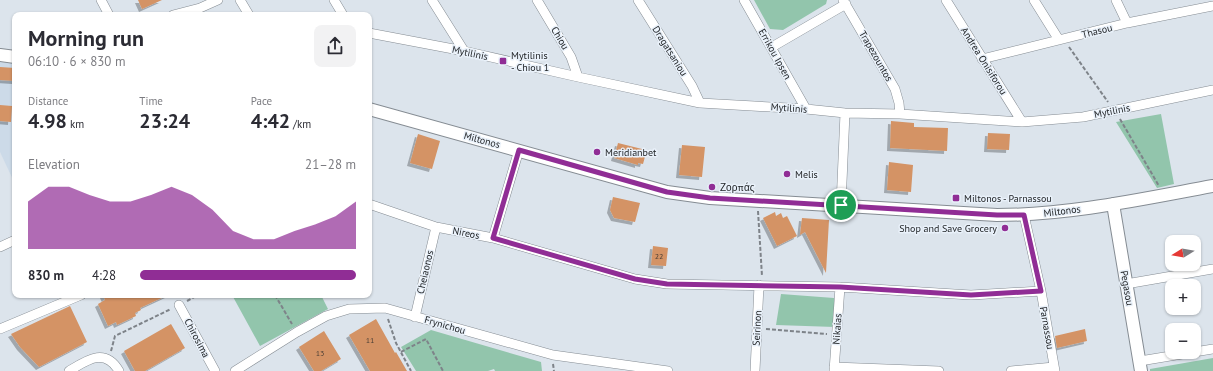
<!DOCTYPE html>
<meta charset="utf-8">
<style>
:root{--surface:#fff;--page:#f2f2f3;--text:#2b2b33;--muted:#7c7c81;--accent:#902d95}
body{margin:0;font-family:"PT Sans",sans-serif;background:var(--page);color:var(--text);height:100vh;display:flex;flex-direction:column;font-size:15px;white-space:nowrap}
*{box-sizing:border-box;margin:0}
p{font-size:13px;color:var(--muted)}
.icon{flex:none;width:22px;height:22px;fill:none;stroke:currentColor;stroke-width:2;stroke-linecap:round;stroke-linejoin:round}
.map{position:relative;flex:1;overflow:hidden}
.details{position:absolute;left:12px;top:12px;width:360px;height:286px;display:flex;flex-direction:column;background:var(--surface);border-radius:8px;box-shadow:0 1px 3px #0004}
.details>*{flex:none}
.needle{width:26px;rotate:259deg}
.buttons{position:absolute;left:1165px;top:235px;display:grid;gap:8px}
.buttons a{display:grid;place-items:center;width:36px;height:36px;border-radius:8px;background:var(--surface);box-shadow:0 1px 3px #0004;font-size:20px}
.pin{position:absolute;display:grid;place-items:center;width:34px;height:34px;color:#fff;margin:-17px;border:2px solid #fff;border-radius:50%;box-shadow:0 1px 4px #0007}
.round{display:grid;place-items:center;flex:none;width:42px;height:42px;border-radius:8px;background:var(--page)}
.headline{display:flex;align-items:center;justify-content:space-between;height:68px;padding:0 16px}
h1{font-size:22px;font-weight:700;line-height:30px}
.figures{display:grid;grid-template-columns:repeat(3,1fr);gap:6px;height:68px;padding:4px 16px}
.figures div{display:grid;align-content:center}
.figures b{font-size:20px;font-weight:700}
.figures small{font-size:11px;font-weight:400}
.figures p{font-size:11px}
.chart{height:112px;padding:8px 16px}
.chart p{display:flex;justify-content:space-between}
.chart svg{width:100%;height:72px;margin-top:4px;fill:var(--accent);opacity:.7}
ul{padding:0 16px;list-style:none;font-size:13px}
li{display:grid;grid-template-columns:64px 48px 1fr;align-items:center;height:30px}
li i{height:10px;border-radius:5px;background:var(--accent)}
.map>svg:first-child{display:block}
</style>
<div class="map">
<svg width="1213" height="371" viewBox="0 0 1213 371">
<defs>
<filter id="shadow"><feDropShadow dx="-3" dy="3" stdDeviation="0" flood-color="#0004"/></filter>
</defs>
<rect width="100%" height="100%" fill="#dce4ec"/>
<path fill="#ccdae8" d="M0,62L15,63V184L0,152Z"/>
<path fill="#92c5ac" d="M754,0H827L826,4L783,30L770,29Z
M1161,114L1174,184L1157,188L1116,122Z
M781,294L834,298L835,327L776,325Z
M232,295H321L328,309L260,346Z
M431,330L541,362L542,371H495L494,369L488,371H416L401,347Z
M1213,358V371H1150V369Z"/>
<path fill="#d49365" filter="url(#shadow)" d="M138,0H162L142,9Z
M0,67L15,68V81L0,80Z
M0,105L12,106L11,122L0,121Z
M891,121L914,123V127L948,128L947,151L890,148Z
M988,133L1010,134L1009,150L987,149Z
M418,134L440,141L432,169L410,163Z
M618,143L642,149L641,152L646,153L643,164L638,163V165L614,158Z
M682,145L705,147L702,177L679,175Z
M889,162L913,165L911,192L887,190Z
M613,197L640,203L635,222L614,218L610,210Z
M775,212L776,216L781,213L783,218L787,216L797,236L777,246L763,218Z
M802,218L829,220L826,273L805,232L800,235Z
M653,246L668,248L666,266L651,265Z
M103,295H168L140,308L141,310L135,313L136,316L117,325L116,322L108,326L98,304L105,300Z
M70,306L87,342L39,367L20,347L11,334Z
M376,319L395,353L396,352L407,371H370L349,335Z
M171,324L185,348L145,371H135L124,351Z
M1085,329L1087,341L1057,348L1055,336Z
M324,331L341,359L321,371H314L299,347Z"/>
<g fill="none" stroke-linecap="round" stroke-linejoin="round">
<defs>
<path id="minor" d="M101,0L109,15
M240,0L249,15
M334,0L343,15
M432,0L464,51
M537,0L571,57L578,77
M638,0L692,86L700,103
M744,0L806,109
M843,0L895,89L899,103L900,114
M946,0L1022,122
M1034,0L1059,40
M1116,0L1127,23
M173,15L200,8L218,0
M369,33L464,51L578,77L700,103L806,109L845,113L900,114L1022,122L1083,117L1213,90
M772,47L846,4
M982,59L1127,23L1213,6
M369,204L436,227L493,238L635,279L667,284L840,287L971,295L1041,291
M841,205L845,113
M1024,215L1041,291L1055,371
M493,238L519,150
M0,247L15,240
M1126,284L1213,269
M179,305L215,371
M415,317L436,227
M0,329L81,295
M1140,361L1213,349
M834,367L939,371
M69,371C87,360 105,347 119,371
M235,371L297,332L326,316L349,309L385,308L553,355L668,371
M755,371L759,285
M834,371L840,287
M1011,371L1054,367"/>
<path id="tertiary" d="M0,55L15,57
M369,109L667,192L710,198L997,215C1070,215 1142,199 1213,186
M1113,204L1141,371"/>
</defs>
<use href="#minor" stroke="#858c93" stroke-width="10"/>
<use href="#tertiary" stroke="#858c93" stroke-width="14"/>
<path stroke="#7e8389" stroke-width="2" stroke-dasharray="4 2" stroke-linecap="butt" d="M1069,47L1108,102
M1120,119L1159,186
M758,211L762,276
M275,295L292,324
M187,301L198,295
M388,319L396,343L411,371
M766,329L827,334
M111,351L115,336L171,309
M401,352L426,339L443,371
M553,364L554,371"/>
<use href="#minor" stroke="#fff" stroke-width="9"/>
<use href="#tertiary" stroke="#fff" stroke-width="12"/>
</g>
<g fill="none" stroke-linecap="round" stroke-linejoin="round">
<defs>
<path id="route" d="M519,150L667,192L710,198L997,215H1024L1041,291L971,295L840,287L667,284L635,279L493,238Z"/>
</defs>
<use href="#route" stroke="#fff" stroke-width="8"/>
<use href="#route" stroke="#902d95" stroke-width="5"/>
</g>
<g fill="#902d95" stroke="#e9f1fa" stroke-width="1.5">
<rect x="499" y="57" width="8" height="8" rx="2"/>
<circle cx="597" cy="152" r="4"/>
<circle cx="787" cy="174" r="4"/>
<circle cx="712" cy="187" r="4"/>
<rect x="952" y="194" width="8" height="8" rx="2"/>
<circle cx="1005" cy="228" r="4"/>
</g>
<g text-anchor="middle" dominant-baseline="central" stroke-width="3" stroke-linejoin="round" paint-order="stroke">
<g font-size="8" fill="#4e4036">
<text x="659" y="256">22</text>
<text x="370" y="340">11</text>
<text x="320" y="353">13</text>
</g>
<g font-size="10" fill="#212427" stroke="#e9f1fa">
<text transform="translate(1097 31) rotate(-14)">Thasou</text>
<text transform="translate(560 38) rotate(59)">Chiou</text>
<text transform="translate(670 51) rotate(58)">Dragatsaniou</text>
<text transform="translate(470 53) rotate(12)">Mytilinis</text>
<text transform="translate(775 54) rotate(61)">Errikou Ipsen</text>
<text transform="translate(876 56) rotate(60)">Trapezountos</text>
<text transform="translate(984 61) rotate(58)">Andrea Onisiforou</text>
<text transform="translate(789 108) rotate(4)">Mytilinis</text>
<text transform="translate(1112 111) rotate(-11)">Mytilinis</text>
<text transform="translate(482 140) rotate(15)">Miltonos</text>
<text transform="translate(1062 211) rotate(-7)">Miltonos</text>
<text transform="translate(466 233) rotate(11)">Nireos</text>
<text transform="translate(425 272) rotate(-77)">Cheiaonos</text>
<text transform="translate(1127 288) rotate(80)">Pegasou</text>
<text transform="translate(445 325) rotate(16)">Frynichou</text>
<text transform="translate(757 328) rotate(-87)">Seirinon</text>
<text transform="translate(1047 328) rotate(80)">Parnassou</text>
<text transform="translate(837 329) rotate(-86)">Nikaias</text>
<text transform="translate(197 338) rotate(62)">Chirosima</text>
</g>
<g font-size="10" fill="#212427" stroke="#e9f1fa" text-anchor="start">
<text x="511" y="55">Mytilinis<tspan x="511" dy="12">- Chiou 1</tspan></text>
<text x="605" y="152">Meridianbet</text>
<text x="795" y="174">Melis</text>
<text x="720" y="187">Ζορπάς</text>
<text x="964" y="198">Miltonos - Parnassou</text>
<text x="997" y="228" text-anchor="end">Shop and Save Grocery</text>
</g>
</g>
</svg>
<div class="buttons">
<a><svg class="needle" viewBox="-14 -14 28 28"><path d="M0-13l5 13h-10z" fill="#e53935"/><path d="M0 13l5-13h-10z" fill="#7c7c81"/></svg></a>
<a>+</a>
<a>−</a>
</div>
<div class="pin" style="left:841px;top:205px;background:#1e9e55"><svg class="icon" aria-label="arrive" viewBox="0 0 24 24"><path d="M6 21V4h12l-3 4 3 4H6"/></svg></div>
<section class="details">
<div class="headline"><div><h1>Morning run</h1><p>06:10 · 6 × 830 m</p></div><a class="round"><svg class="icon" aria-label="share" viewBox="0 0 24 24"><path d="M12 15V3M7 8l5-5 5 5M5 13v7h14v-7"/></svg></a></div>
<div class="figures">
<div><p>Distance</p><b>4.98<small> km</small></b></div>
<div><p>Time</p><b>23:24</b></div>
<div><p>Pace</p><b>4:42<small> /km</small></b></div>
</div>
<div class="chart"><p><span>Elevation</span>21–28 m</p>
<svg viewBox="0 0 160 44" preserveAspectRatio="none"><path d="M0 44V15L10 6L20 6L30 11L40 15L50 15L60 11L70 6L80 11L90 20L100 33L110 38L120 38L130 33L140 29L150 24L160 15V44z"/></svg>
</div>
<ul>
<li><b>830 m</b>4:28<i style="width:100%"></i></li>
</ul>
</section>
</div>
